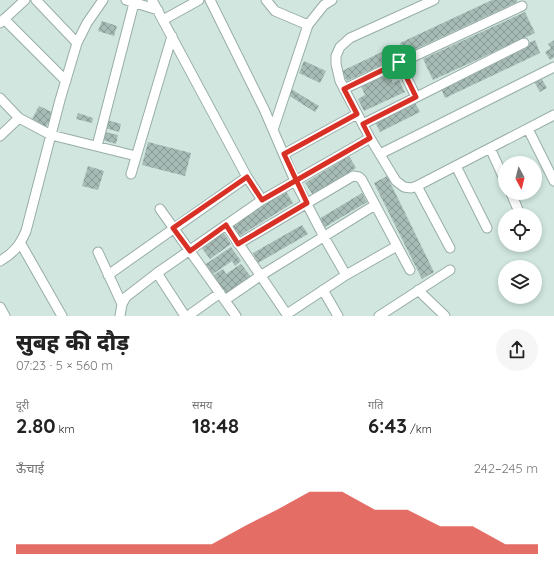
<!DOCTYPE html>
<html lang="hi">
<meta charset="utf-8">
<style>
:root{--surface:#fff;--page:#f6f6f6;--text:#222;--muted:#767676;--accent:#d93025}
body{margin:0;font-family:Quicksand,"Noto Sans Devanagari",sans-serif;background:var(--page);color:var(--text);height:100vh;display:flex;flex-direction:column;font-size:15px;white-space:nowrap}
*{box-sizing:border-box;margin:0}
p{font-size:13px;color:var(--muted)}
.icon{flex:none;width:22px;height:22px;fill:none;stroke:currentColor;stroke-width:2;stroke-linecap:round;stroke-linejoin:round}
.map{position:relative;height:316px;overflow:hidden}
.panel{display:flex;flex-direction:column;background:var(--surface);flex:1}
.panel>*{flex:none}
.needle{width:26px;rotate:173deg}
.tools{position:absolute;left:498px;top:156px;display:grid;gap:8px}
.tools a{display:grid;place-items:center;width:44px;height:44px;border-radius:50%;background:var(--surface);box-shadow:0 2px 6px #0003;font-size:20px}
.pin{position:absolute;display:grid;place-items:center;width:34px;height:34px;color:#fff;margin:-17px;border-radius:8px;box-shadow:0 2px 6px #0006}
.round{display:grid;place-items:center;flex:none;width:42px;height:42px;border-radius:21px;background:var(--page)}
.overview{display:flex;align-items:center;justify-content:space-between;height:68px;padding:0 16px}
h1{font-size:22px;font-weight:800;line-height:30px}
.figures{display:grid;grid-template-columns:repeat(3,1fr);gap:6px;height:68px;padding:4px 16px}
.figures div{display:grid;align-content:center}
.figures b{font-size:20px;font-weight:800}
.figures small{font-size:11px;font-weight:400}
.figures p{font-size:11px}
.chart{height:112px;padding:8px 16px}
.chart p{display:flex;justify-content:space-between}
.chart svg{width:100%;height:72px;margin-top:4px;fill:var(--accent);opacity:.7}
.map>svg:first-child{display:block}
</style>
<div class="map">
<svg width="554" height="316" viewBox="0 0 554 316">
<defs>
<pattern id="building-cross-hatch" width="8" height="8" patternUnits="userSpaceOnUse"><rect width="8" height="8" fill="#a6bbb5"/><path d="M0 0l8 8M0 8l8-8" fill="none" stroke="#879893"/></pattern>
</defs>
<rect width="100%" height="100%" fill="#d0e6df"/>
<path fill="url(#building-cross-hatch)" d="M492,0H517V2L405,54L400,43Z
M525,12L535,33L433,80L423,59Z
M102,21L117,26L114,36L98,31Z
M535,40L540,53L445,98L440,86Z
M554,40V57L550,60L545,52L551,48L548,44Z
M386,50L391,61L347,81L342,71Z
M304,61L326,71L320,83L299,73Z
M388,73L393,83L399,80L405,92L364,111L358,99L365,95L361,86Z
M540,76L547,88L540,92L533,80Z
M291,89L319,106L315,112L288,95Z
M414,101L420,112L380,132L374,120Z
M39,106L54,113L46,127L32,119Z
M78,113L93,118L92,123L76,119Z
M107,120L121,124L119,132L105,128Z
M105,132L118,135L116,144L103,140Z
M148,142L191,153L185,176L142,165Z
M349,156L356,168L313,195L305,183Z
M88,166L104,171L98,190L82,186Z
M387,176L434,272L422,279L374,183Z
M286,191L293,203L238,237L230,225Z
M362,193L367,202L325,227L319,219Z
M302,225L308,234L258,263L253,253Z
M223,232L231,244L210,259L201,247Z
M231,247L241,261L235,266L232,261L210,276L203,266Z
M241,264L251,277L224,296L210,277L223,269L226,274Z"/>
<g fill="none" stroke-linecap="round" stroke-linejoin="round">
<defs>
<path id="minor" d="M36,0L77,43
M126,0L158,10
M152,0L247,177L262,200
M210,0L264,109L295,181L324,237L346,275
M266,0L275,11L308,25
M434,0L350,38L340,47L336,56V64L340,81L370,138L396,181L404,187L411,188L417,186L554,115
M4,19L66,81
M163,20L199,0
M0,23L25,0
M399,62L416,97
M344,89L522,6
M0,98L19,118L51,135L136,156
M363,124L524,43
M528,129L554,181
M273,130L308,25L324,5L332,0
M0,136L19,118
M97,146L134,3
M490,148L505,181
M284,154L357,114
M380,154L554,67
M456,166L487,228
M131,174L172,36
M417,186L450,248
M511,193L519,212
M160,209L236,316
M226,225L288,316
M21,244L62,316
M238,244L353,176L359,177L362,180L410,270
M98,252L122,304
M0,261C14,253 20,245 26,231L60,100L77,43L87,23L103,0
M157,273L185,316
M108,275L247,177
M323,290L338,316
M418,290L445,316
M225,300L260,276L375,205
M0,307L5,316
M287,314L346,275L397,246
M120,316L122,304L126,297L157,273L262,200L370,138
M188,316L220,293
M379,316L450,270"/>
</defs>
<use href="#minor" stroke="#98ada7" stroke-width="11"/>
<use href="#minor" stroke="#fff" stroke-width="9"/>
</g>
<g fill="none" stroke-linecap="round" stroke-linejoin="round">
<defs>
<path id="route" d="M399,62L416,97L363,124L370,138C334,159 298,179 262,200L247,177L173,228L190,251L226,225L238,244L307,203L284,154L357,114L344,89L399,62"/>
</defs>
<use href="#route" stroke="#fff" stroke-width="8"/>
<use href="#route" stroke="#d93025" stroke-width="5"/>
</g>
</svg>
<div class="tools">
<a><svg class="needle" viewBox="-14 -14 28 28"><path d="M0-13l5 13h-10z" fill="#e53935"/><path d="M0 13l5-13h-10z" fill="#767676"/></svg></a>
<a><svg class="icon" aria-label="locate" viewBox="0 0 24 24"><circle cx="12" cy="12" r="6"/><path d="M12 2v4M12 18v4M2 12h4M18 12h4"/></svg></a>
<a><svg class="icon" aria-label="layers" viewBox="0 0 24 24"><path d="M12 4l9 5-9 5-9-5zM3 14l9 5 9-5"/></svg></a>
</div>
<div class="pin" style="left:399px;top:62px;background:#1e9e55"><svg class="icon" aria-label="arrive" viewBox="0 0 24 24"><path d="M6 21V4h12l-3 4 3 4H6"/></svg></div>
</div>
<section class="panel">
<div class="overview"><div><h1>सुबह की दौड़</h1><p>07:23 · 5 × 560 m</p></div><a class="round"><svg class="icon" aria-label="share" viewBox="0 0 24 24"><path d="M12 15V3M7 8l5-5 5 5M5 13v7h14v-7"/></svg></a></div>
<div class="figures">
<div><p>दूरी</p><b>2.80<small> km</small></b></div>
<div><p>समय</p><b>18:48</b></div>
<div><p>गति</p><b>6:43<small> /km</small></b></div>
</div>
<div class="chart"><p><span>ऊँचाई</span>242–245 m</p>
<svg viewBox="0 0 160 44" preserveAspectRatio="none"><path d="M0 44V38L10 38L20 38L30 38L40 38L50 38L60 38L70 27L80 17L90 6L100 6L110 17L120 17L130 27L140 27L150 38L160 38V44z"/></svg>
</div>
</section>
